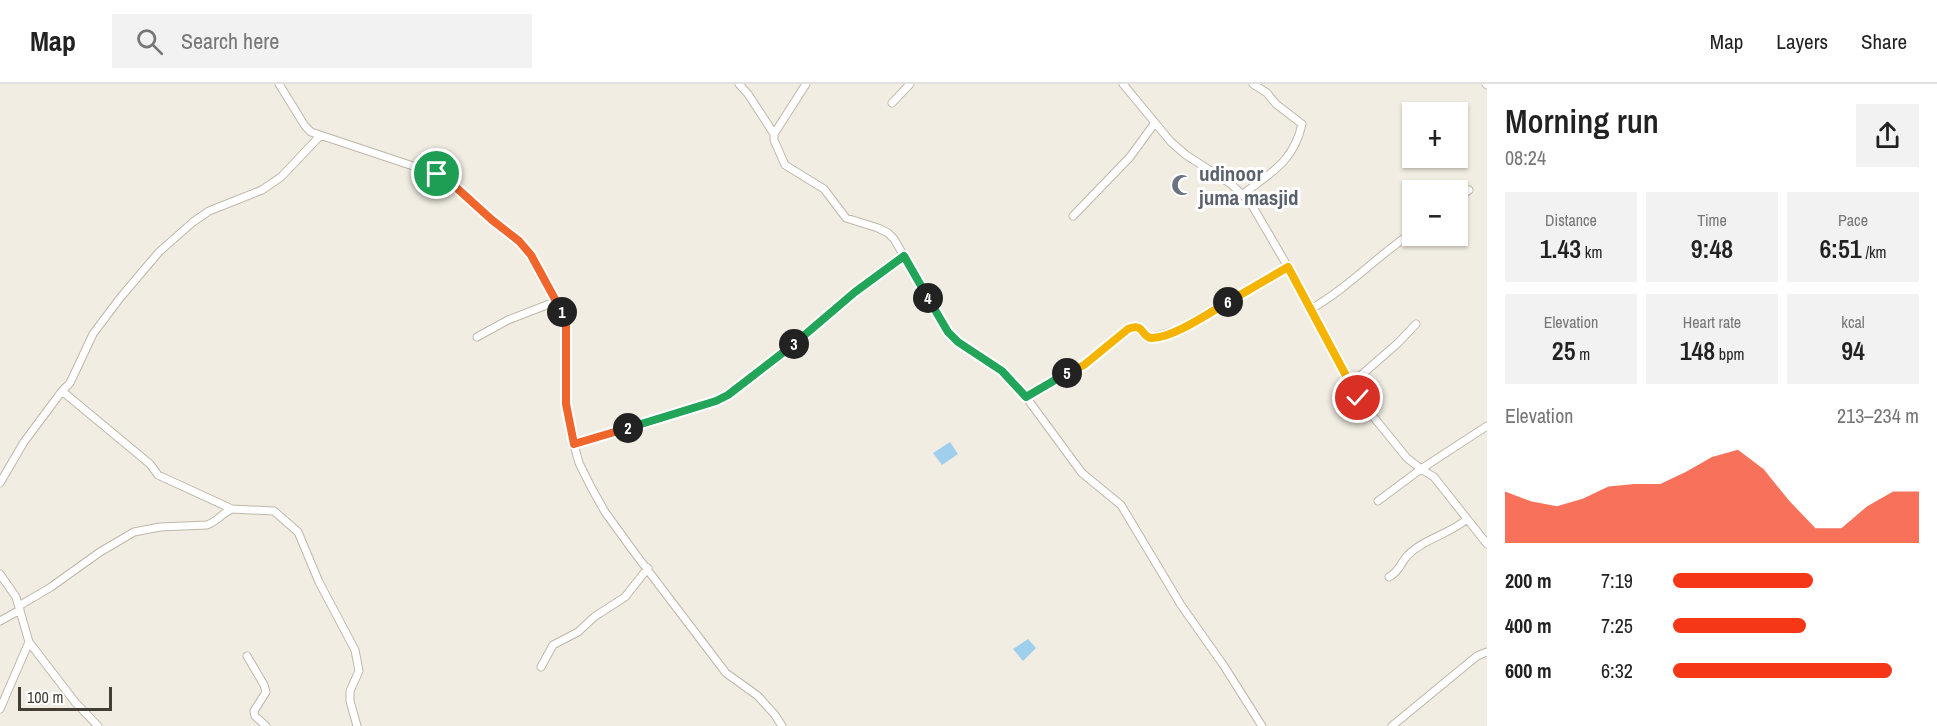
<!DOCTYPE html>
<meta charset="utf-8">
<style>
:root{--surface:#fff;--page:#f2f2f2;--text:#222;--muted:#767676;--line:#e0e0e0;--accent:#f53617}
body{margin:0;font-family:"Archivo Narrow",sans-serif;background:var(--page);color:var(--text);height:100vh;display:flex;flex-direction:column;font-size:22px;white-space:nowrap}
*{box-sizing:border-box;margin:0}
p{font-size:20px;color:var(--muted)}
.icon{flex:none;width:33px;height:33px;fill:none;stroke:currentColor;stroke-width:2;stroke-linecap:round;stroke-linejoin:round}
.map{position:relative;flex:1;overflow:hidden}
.side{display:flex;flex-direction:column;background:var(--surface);width:450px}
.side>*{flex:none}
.controls{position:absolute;left:1402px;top:18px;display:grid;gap:12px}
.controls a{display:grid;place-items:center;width:66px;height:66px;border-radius:0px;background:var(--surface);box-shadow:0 2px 4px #0004;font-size:30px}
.scale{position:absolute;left:18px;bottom:15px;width:94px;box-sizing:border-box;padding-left:6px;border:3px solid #433d34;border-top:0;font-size:16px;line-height:21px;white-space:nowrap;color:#433d34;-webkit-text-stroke:4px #fff;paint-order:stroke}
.pin{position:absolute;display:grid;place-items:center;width:51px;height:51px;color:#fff;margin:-26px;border:3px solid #fff;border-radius:50%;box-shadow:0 2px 6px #0007}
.km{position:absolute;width:30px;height:30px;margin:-15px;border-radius:50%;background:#222;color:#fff;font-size:16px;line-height:30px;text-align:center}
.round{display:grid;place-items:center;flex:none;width:63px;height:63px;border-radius:0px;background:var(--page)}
.headline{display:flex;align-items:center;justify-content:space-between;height:102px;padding:0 18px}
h1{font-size:33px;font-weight:600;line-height:45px}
.metrics{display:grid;grid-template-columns:repeat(3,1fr);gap:9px;height:102px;padding:6px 18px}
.metrics div{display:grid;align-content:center;border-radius:0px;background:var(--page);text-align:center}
.metrics b{font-size:26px;font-weight:600}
.metrics small{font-size:16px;font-weight:400}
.metrics p{font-size:16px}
.chart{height:168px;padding:12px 18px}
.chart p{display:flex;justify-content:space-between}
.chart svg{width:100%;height:108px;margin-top:6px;fill:var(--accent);opacity:.7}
ul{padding:0 18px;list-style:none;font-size:20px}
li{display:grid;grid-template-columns:96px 72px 1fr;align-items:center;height:45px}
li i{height:15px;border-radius:8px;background:var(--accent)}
header{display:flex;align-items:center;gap:36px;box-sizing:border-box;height:84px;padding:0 30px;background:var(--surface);border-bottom:2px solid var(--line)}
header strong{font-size:28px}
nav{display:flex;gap:33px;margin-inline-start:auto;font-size:21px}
.search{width:420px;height:54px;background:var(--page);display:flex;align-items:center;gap:15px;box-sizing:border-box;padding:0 21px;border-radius:0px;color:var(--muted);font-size:22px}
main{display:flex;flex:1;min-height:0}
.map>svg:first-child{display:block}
</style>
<header>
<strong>Map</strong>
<div class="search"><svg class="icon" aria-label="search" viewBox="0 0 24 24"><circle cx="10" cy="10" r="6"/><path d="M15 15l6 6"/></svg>Search here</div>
<nav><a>Map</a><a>Layers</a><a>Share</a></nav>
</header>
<main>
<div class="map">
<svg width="1487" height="642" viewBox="0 0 1487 642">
<rect width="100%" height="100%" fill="#f1ede3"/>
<path fill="#a0cfee" d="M950,358L958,370L942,381L933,369Z
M1028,555L1036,564L1023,577L1013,565Z"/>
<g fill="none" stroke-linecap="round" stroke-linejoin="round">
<defs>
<path id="minor" d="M279,0L305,42L311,48L437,90L449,97L492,137L519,157L531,171L561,224L565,240L566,320L570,346L579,379L591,403L605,428L634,468L726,589L758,612L775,631L782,642
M739,0L748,10L774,50V56L785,81L824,105L846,134L878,144L888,149L894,155L948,248L958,258L1002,287L1026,313L1082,389L1121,421L1181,521L1224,582L1262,642
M1123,0L1171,58L1186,71L1231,100L1250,118L1288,183L1358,314L1407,374L1421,385L1378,417
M1486,0L1487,1
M892,19L910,0
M774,50L806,0
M1243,110C1271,89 1294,77 1302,40L1276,20L1267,9L1253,0
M1458,114L1469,106
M1073,132L1130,73L1154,40
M1311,225C1348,204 1377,172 1413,148
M477,253L508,236L557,217
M1351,300L1398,259L1416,240
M62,307L150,380L158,391L232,425
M1026,313L1074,285L1084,281L1128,245C1141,240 1141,250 1150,254L1180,245L1288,183
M1487,342L1421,385L1434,393L1487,460
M574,360L705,321L728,311L819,240L855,208L904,172
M0,399L24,358L62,307L70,299L93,250L120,214L159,168L193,138L209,127L262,106L281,93L320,52
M0,490L16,513L29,558L0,625
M1389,493C1399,488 1400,480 1407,472C1423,455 1450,450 1467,435
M19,522L51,503L100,468L134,448L160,443L207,441C218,437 222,429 232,425L274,427L298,448L319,498L355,566L359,587L350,607V617L357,642
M0,537L20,526
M29,558L75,618L98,642
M247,572L264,601L266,608L254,627L255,632L266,642
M541,583L553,561L578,548L594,533L625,513L648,484
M1392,642L1477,572L1487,568"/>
</defs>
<use href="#minor" stroke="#bfb7a9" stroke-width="9"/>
<use href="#minor" stroke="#fff" stroke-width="7"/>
</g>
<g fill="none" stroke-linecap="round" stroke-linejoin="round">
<defs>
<path id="split-1" d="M437,90L449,97L492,136L519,157L531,171L562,228"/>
<path id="split-2" d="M562,228L566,240V320L574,360L628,344"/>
<path id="split-3" d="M628,344L716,317L728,311L794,260"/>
<path id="split-4" d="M794,260L855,208L904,172L928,214"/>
<path id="split-5" d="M928,214L948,248L958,258L1002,287L1026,313L1067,289"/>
<path id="split-6" d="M1067,289L1084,281L1128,245C1145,238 1141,254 1152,254C1173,254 1209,229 1228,218"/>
<path id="split-7" d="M1228,218L1288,183L1358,314"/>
</defs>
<use href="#split-1" stroke="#fff" stroke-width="12"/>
<use href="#split-2" stroke="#fff" stroke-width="12"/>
<use href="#split-3" stroke="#fff" stroke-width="12"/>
<use href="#split-4" stroke="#fff" stroke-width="12"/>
<use href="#split-5" stroke="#fff" stroke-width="12"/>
<use href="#split-6" stroke="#fff" stroke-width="12"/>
<use href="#split-7" stroke="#fff" stroke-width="12"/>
<use href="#split-1" stroke="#f0652b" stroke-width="8"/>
<use href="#split-2" stroke="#f0652b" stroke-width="8"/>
<use href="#split-3" stroke="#22a559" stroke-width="8"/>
<use href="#split-4" stroke="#22a559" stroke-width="8"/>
<use href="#split-5" stroke="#22a559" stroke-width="8"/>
<use href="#split-6" stroke="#f5b400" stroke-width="8"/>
<use href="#split-7" stroke="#f5b400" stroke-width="8"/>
</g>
<defs>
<symbol id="mosque-bare" viewBox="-9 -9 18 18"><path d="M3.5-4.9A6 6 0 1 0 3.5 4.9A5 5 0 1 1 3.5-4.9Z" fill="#6b7280" stroke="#fff" stroke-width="2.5" paint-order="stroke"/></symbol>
</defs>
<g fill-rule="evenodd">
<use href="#mosque-bare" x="1167" y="86" width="30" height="30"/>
</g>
<g text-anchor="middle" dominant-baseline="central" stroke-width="6" stroke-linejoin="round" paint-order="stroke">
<g font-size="21" font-weight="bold" fill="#5b616d" stroke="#fff" text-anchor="start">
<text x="1199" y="89">udinoor<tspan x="1199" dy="24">juma masjid</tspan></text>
</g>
</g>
</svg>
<div class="controls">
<a>+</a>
<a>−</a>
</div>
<div class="scale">100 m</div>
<div class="pin" style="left:437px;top:90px;background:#1e9e55"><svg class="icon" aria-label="arrive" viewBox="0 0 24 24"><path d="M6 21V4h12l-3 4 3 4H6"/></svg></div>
<div class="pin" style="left:1358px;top:314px;background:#d93025"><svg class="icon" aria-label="check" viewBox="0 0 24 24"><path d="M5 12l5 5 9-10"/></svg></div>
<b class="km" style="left:562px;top:228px">1</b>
<b class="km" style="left:628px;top:344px">2</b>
<b class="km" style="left:794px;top:260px">3</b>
<b class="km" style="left:928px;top:214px">4</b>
<b class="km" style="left:1067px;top:289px">5</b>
<b class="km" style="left:1228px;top:218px">6</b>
</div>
<section class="side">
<div class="headline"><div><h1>Morning run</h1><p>08:24</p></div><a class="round"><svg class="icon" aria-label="share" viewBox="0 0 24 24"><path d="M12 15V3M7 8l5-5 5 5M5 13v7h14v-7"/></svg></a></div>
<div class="metrics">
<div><p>Distance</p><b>1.43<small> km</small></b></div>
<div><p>Time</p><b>9:48</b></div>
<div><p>Pace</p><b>6:51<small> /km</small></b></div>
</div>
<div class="metrics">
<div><p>Elevation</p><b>25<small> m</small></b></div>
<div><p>Heart rate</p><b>148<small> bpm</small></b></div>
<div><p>kcal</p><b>94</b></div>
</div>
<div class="chart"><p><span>Elevation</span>213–234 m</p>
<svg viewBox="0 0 160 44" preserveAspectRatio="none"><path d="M0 44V23L10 27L20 29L30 26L40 21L50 20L60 20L70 15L80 9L90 6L100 14L110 27L120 38L130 38L140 29L150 23L160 23V44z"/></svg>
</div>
<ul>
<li><b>200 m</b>7:19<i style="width:57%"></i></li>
<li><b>400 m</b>7:25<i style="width:54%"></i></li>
<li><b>600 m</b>6:32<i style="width:89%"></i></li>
</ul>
</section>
</main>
